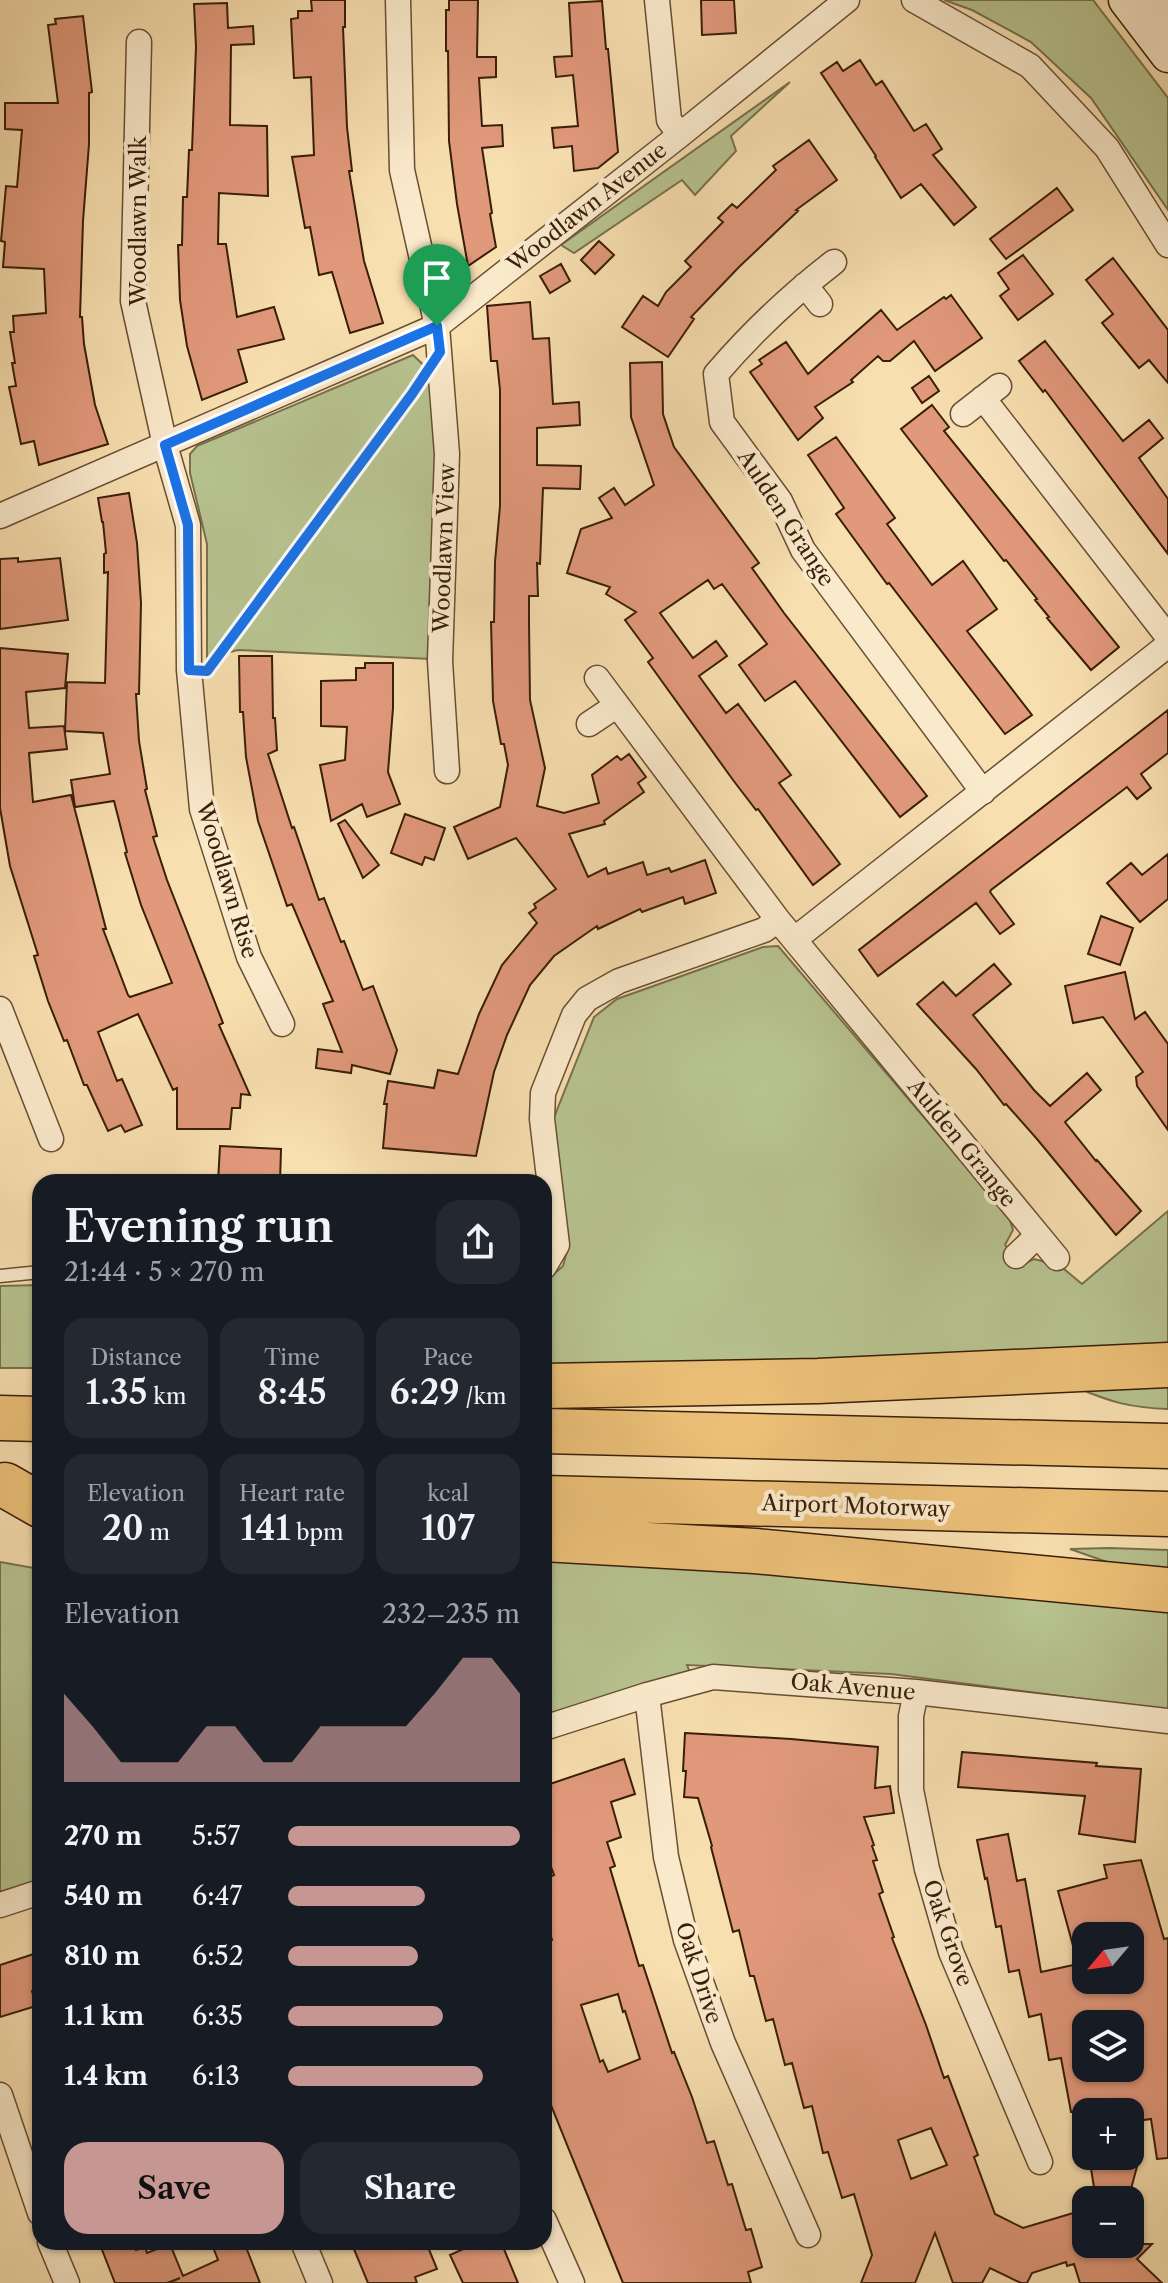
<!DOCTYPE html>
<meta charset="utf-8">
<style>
:root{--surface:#171b24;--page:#242831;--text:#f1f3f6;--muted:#9ea1a6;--accent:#c59692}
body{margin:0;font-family:"Libre Caslon Text",serif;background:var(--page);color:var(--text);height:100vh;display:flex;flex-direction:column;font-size:30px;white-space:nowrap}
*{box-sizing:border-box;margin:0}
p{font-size:26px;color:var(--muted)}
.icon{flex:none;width:44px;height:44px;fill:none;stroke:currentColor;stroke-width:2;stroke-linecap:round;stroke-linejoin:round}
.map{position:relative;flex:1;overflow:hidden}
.panel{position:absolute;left:32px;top:1174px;width:520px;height:1076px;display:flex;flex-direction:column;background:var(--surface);border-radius:24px;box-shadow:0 2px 6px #0004}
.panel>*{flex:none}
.needle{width:52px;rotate:241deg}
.fabs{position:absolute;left:1072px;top:1922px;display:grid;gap:16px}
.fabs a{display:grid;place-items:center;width:72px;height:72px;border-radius:16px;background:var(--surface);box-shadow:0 2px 6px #0004;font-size:40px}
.pin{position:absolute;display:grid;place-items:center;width:68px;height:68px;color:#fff;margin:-82px -34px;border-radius:50% 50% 50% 0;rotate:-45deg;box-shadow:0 0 8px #0007}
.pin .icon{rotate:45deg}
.round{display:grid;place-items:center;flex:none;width:84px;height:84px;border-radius:24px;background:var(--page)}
.head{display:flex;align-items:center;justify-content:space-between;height:136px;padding:0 32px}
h1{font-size:44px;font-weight:600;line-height:60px}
.figures{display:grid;grid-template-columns:repeat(3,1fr);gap:12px;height:136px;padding:8px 32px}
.figures div{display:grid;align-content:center;border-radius:20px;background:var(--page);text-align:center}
.figures b{font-size:34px;font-weight:600}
.figures small{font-size:22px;font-weight:400}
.figures p{font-size:22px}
.chart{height:224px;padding:16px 32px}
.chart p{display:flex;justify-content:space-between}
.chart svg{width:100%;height:144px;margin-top:8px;fill:var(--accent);opacity:.7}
.primary-button{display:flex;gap:16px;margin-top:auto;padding:16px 32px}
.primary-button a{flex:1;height:92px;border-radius:24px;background:var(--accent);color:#111;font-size:32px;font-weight:600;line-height:92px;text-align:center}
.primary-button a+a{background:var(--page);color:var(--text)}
ul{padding:0 32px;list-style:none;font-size:26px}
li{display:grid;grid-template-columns:128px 96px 1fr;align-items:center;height:60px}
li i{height:20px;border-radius:10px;background:var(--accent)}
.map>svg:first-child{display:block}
</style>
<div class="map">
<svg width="1168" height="2283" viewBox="0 0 1168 2283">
<rect width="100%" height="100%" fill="#f8dfb0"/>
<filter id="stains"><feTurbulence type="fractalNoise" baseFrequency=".0025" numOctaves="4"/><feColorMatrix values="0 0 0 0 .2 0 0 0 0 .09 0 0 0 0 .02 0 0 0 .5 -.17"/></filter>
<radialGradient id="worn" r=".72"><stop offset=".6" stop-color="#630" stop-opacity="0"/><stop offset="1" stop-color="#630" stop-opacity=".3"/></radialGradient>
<path fill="#b7c390" stroke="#78704c" stroke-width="2" d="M944,0H1093L1168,98V210L1091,98L1031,42L972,10Z
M790,82L731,136L736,151L695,195L682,180L574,253L561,245Z
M413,355L433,374L436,483L431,659L238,650L207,658V544L190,473V454L197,446Z
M778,946L1009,1217L1013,1230L1005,1245L1021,1265L1034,1259L1042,1261L1055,1268L1064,1269L1082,1284L1168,1211V1346L1045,1354L544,1366V1283L563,1266L569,1244L553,1120L594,1017L617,999L763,947Z
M40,1285V1368H0V1286Z
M1168,1383V1409C1132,1408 1110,1402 1078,1388Z
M1110,1548L1168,1550V1572L1127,1569L1070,1549Z
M544,1552L1168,1604V1710L891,1674L687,1665L691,1675L544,1720Z
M0,1562L40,1569V1885L0,1898Z"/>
<path fill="#e1997c" stroke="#391e08" stroke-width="2" fill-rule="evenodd" d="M311,0H345V27H343L347,127L352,171H349L364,261L383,323L350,333L332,272L319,275L310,227L305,228L292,157L314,155L311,77L294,78L291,19L298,18V11H312Z
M449,0H478L477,57H496V77L479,78L482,126L502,125L503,146L482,148L492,213L490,214L496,247L468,266L457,204L449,141L448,51H446V10H449Z
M701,0H734L736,33L702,35Z
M602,1L606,49H608L618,152L598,168L574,171L572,146L554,148L552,128L578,126L573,75L556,77L554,57L572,56L569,3Z
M227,3L228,28L253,26L254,44L231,45L230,125L267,126L268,196L219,193L218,244H226L237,317L274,307L284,339L238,350L247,382L202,400L187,346L180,300L178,245H182L183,197H187L189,150H192L196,47L194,4Z
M83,16L92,92L89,93V144L83,221L80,317H82L84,344L95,405L108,444L39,465L34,441L21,444L9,387L16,386L12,363H15L10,332H14L13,316L46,313L44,269L3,267L5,242L1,241L6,186L17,187L22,130L5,129V103H58L48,25L56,24L55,19Z
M860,60L876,85L882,81L914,131L926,124L942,149L933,155L976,207L954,225L921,184L901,198L875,157L876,156L821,73L837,62L843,71Z
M809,140L837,180L796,210L798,211L739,267L691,317L694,319L668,357L622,327L643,296L658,306L666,292L691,267L685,261L723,222L718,218L732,204L737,208L776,170L773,166Z
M1057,188L1073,210L1006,259L990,239Z
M599,241L614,255L595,274L581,260Z
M1023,255L1053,294L1018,320L1000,296L1009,289L998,273Z
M1113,258L1168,330V383L1149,360L1139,368L1102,323L1113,314L1086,280Z
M561,264L570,281L550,293L540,276Z
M951,295L982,338L935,371L914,341L890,361H883L878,356L851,380L853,382L815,407L823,418L798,440L750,372L762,364L759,360L786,342L808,374L881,310L897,330L944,297L946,299Z
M530,302L533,339L549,338L553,404L579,402L580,425L537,428V465L581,466L580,489L543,488L540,564L537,563L538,596H529V623L530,700L545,768L537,806L564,813L599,803L592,775L617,756L621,760L629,754L646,777L638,783L644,792L604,821L605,824L569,834L588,877L606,868L608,874L643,862L647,875L669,868L671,872L705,860L716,893L685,904L683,897L642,912L640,909L598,929L597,926L554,956L530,985L507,1035L494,1072L476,1156L383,1148L387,1104H384L388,1081L434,1088L438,1070L458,1074L479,1014L502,965L537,923L529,913L536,908L534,904L556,889L516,838L468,859L454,827L500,807L508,765L504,744H501L493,701L491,622H494L495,562L500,506V390L497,361H491L487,306Z
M1045,341L1123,441L1149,420L1163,438L1139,458L1168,499V554L1045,390L1043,392L1019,361Z
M662,362L663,414L674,447L759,563L752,568L784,613L927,796L900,817L795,681L765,701L739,665L767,644L722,584L714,589L708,580L660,613L693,658L716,641L727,656L699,676L726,713L738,704L791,775L779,783L840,864L813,885L758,809L756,810L733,780L648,662L653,658L625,620L636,612L606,594L610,587L567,573L581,529L612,518L599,498L614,488L625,505L654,485L631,417L630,363Z
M929,376L939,391L922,403L912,388Z
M932,405L949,427L944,431L1119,647L1091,670L1047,618L1049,617L1035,600L1037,599L1006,560L1004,561L901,429Z
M836,437L895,518L887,524L932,585L963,561L997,609L967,631L1032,715L1005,734L889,583L887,584L836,514L844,508L808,455Z
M129,493L137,543L141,603L139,694H136L139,741L147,789L145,790L157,836L153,837L167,880L223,1023L219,1025L250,1095L241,1094L240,1108H232L230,1129H177V1088L173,1090L138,1014L98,1032L117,1081L122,1079L142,1125L125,1132L121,1125L108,1131L87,1085H84L67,1040L64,1041L48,1001L34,956L38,955L10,866L0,808V648L68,654L65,688L26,692L29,728L64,726L67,749L29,753L33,802L71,795L106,929H103L128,995L130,997L172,983L141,905L125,853L127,852L114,801L75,807L71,780L110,774L103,733L65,731L67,682L105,683L108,572L104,573V554L106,553L103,522H102L98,498Z
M18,558V562L60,558L68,620L0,629V559Z
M239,656H272L273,718H275L277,750L268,754L292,828L294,827L319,900L324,898L341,942L344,941L363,990L373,986L397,1050L390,1074L352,1065L351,1073L316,1068L318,1049L342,1052L323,1004L333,1001L292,904L287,906L258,821L246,757L243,712H240Z
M365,663H393V708L388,772L400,804L367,817L362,804L331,821L320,765L345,760L347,727L321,726V681L356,680V668H365Z
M1168,710V753L1141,774L1151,788L1137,799L1127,787L991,890L990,892L1014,924L1000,934L976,903L878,976L859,950Z
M405,814L445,828L434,860L425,857L422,865L391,853Z
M345,820L379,865L363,878L338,824Z
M1168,854V899L1140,922L1107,883L1131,863L1142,875Z
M1101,916L1133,928L1120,965L1088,954Z
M994,964L1011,984L973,1015L1034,1090L1050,1106L1087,1073L1101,1090L1065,1122L1096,1161L1097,1160L1141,1211L1116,1235L1037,1139L1006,1104L1004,1105L976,1069L917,1004L943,982L956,996Z
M1125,972L1135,1019L1145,1012L1168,1044V1130L1137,1086L1136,1077L1143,1072L1103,1017L1073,1023L1065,986Z
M220,1146L281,1149L280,1182H218Z
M685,1733L791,1739L878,1747L875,1788L890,1786L894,1813L864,1817L874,1845L872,1846L877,1860L873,1861L883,1892L879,1894L894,1937L892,1938L926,2025L944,2078L948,2076L978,2155L974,2157L995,2214L1023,2228L1080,2211L1086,2230V2244H1152L1137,2259L1162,2283H1080L1074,2264L1067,2266L1066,2262L1032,2273L1027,2283H1021L990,2268L982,2283H953L935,2233L915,2283H861L872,2255L854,2194L842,2198L828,2152L823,2153L812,2106L804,2108L792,2063L785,2065L773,2019L766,2021L754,1976H750L739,1930L733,1932L711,1847L712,1846L698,1798L684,1797L686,1771H683ZM931,2128L947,2165L911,2179L898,2140Z
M962,1752L1097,1763L1096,1766L1141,1769L1135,1842L1079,1834L1085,1796L958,1787Z
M624,1759L635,1794L611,1802L621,1837L607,1842L615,1866L610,1868L639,1966L643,1965L672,2053L674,2052L692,2097L707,2143L714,2141L728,2185L732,2184L746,2230L751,2229L762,2267L748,2272L751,2283H623L544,2088V1966L550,1963L544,1943L552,1940L544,1914V1892L551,1890L547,1878L554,1875L544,1848V1786ZM618,1994L623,2012L625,2011L640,2059L608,2072L603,2060L600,2062L581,2005Z
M1008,1834L1017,1881L1025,1879L1041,1972L1078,1964L1058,1891L1107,1878L1104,1865L1141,1860L1164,1939L1168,1938V2158L1157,2159L1151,2119L1130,2122V2112H1071L1061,2058L1049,2060L1041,2014L1029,2017L1019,1970L1009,1972L1001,1926L996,1927L987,1878L985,1879L977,1840ZM1086,1936H1130V1980H1086ZM1086,2024H1130V2068H1086Z
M40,1952V1989L32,1991L36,2006L0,2017V1965Z
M1089,2156H1114L1138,2163L1128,2200H1096Z
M99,2242H132L136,2250L145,2247L147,2253L170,2244L183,2276L218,2260L211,2242H244L260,2283H169L180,2278L167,2283H115Z
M351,2242H426L437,2269L415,2277L417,2283H368Z
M466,2242H501L518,2283H463L450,2255L468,2247Z"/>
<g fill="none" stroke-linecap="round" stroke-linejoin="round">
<defs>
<path id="service" d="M0,1276L40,1272"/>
<path id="minor" d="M398,0L402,170L437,326L447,454L440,661L447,771
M657,0L669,120L680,135
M914,0L1030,66L1107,148L1168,245
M139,42L133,301L165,445L188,525L189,670L202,809L249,957L282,1024
M834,262C790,296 752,332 716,374L722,422L780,501L803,550L983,792
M805,285L820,304
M983,398L1168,637
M963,414L999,386
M0,516L437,326L680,135L847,0
M597,678L778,920L1057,1258
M589,724L616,706
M795,939L1168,645
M0,1009L51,1139
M1016,1256L1038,1235
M544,1267L557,1245L542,1119L543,1093L574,1015L587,999L619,981L764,930L778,920
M916,1692L911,1716V1790L927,1869L951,1952L1040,2162
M647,1695L666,1857L686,1940L723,2043L808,2235
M544,1728L647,1695L713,1677L916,1692L1168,1721
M0,1905L40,1892
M0,2095L40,2213
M544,2220L572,2283
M50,2242L67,2283
M303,2242L320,2283"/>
<path id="secondary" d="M1126,0L1168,55
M1160,0L1168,11"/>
<path id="motorway" d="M544,1386L818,1381L1168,1365
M0,1418L40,1419
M544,1431L1168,1446
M5,1485L40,1505
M544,1498L1168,1514
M544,1539L755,1551L1168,1590"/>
</defs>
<use href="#service" stroke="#694e32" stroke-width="15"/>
<use href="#minor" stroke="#694e32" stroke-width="27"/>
<use href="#secondary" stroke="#391e08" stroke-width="37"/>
<use href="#motorway" stroke="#391e08" stroke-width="47"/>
<path stroke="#391e08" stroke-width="4" stroke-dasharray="2 4" stroke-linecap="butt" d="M214,659L418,384"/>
<use href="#service" stroke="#faeacc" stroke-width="12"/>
<use href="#minor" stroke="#faeacc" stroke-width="24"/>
<use href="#secondary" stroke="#faeacc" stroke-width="34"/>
<use href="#motorway" stroke="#ecc078" stroke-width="44"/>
</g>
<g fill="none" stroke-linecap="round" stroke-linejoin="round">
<defs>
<path id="route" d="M437,326L440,352L412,394L207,671L189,670L188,525L165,445Z"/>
</defs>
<use href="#route" stroke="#fff" stroke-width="16"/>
<use href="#route" stroke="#1a73e8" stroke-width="10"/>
</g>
<g text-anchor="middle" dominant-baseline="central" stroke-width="8" stroke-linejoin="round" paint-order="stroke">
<g font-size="22" fill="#391e08" stroke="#faeacc">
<text transform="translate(587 207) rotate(-38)">Woodlawn Avenue</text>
<text transform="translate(138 221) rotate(-90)">Woodlawn Walk</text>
<text transform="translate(786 518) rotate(57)">Aulden Grange</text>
<text transform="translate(444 548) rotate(-88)">Woodlawn View</text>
<text transform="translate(227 880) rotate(73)">Woodlawn Rise</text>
<text transform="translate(962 1143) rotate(51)">Aulden Grange</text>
<text transform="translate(856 1506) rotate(2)">Airport Motorway</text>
<text transform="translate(853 1687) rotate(5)">Oak Avenue</text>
<text transform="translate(948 1933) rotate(71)">Oak Grove</text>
<text transform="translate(699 1973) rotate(72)">Oak Drive</text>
</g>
</g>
<rect width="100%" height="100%" filter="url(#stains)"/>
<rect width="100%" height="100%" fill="url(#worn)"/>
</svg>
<div class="fabs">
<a><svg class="needle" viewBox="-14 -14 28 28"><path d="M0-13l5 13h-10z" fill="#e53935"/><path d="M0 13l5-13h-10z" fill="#9ea1a6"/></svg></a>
<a><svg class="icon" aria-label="layers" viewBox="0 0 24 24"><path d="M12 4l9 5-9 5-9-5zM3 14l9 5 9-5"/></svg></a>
<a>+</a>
<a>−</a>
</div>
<div class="pin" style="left:437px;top:326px;background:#1e9e55"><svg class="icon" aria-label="arrive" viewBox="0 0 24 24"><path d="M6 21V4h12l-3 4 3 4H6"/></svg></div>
<section class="panel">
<div class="head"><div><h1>Evening run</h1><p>21:44 · 5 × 270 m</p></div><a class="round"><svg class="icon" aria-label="share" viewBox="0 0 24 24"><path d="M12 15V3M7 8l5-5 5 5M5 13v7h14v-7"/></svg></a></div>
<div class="figures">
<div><p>Distance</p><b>1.35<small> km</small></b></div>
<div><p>Time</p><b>8:45</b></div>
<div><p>Pace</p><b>6:29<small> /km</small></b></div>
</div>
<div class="figures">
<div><p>Elevation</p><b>20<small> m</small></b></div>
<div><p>Heart rate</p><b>141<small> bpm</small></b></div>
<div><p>kcal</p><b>107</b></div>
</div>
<div class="chart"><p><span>Elevation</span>232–235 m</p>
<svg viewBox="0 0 160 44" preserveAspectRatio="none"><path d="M0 44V17L10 27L20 38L30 38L40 38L50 27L60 27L70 38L80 38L90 27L100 27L110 27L120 27L130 17L140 6L150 6L160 17V44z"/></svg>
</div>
<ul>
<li><b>270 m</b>5:57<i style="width:100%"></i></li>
<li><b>540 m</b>6:47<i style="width:59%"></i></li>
<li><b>810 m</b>6:52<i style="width:56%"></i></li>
<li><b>1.1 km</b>6:35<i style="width:67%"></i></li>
<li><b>1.4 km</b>6:13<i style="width:84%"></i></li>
</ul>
<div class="primary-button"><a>Save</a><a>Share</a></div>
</section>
</div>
